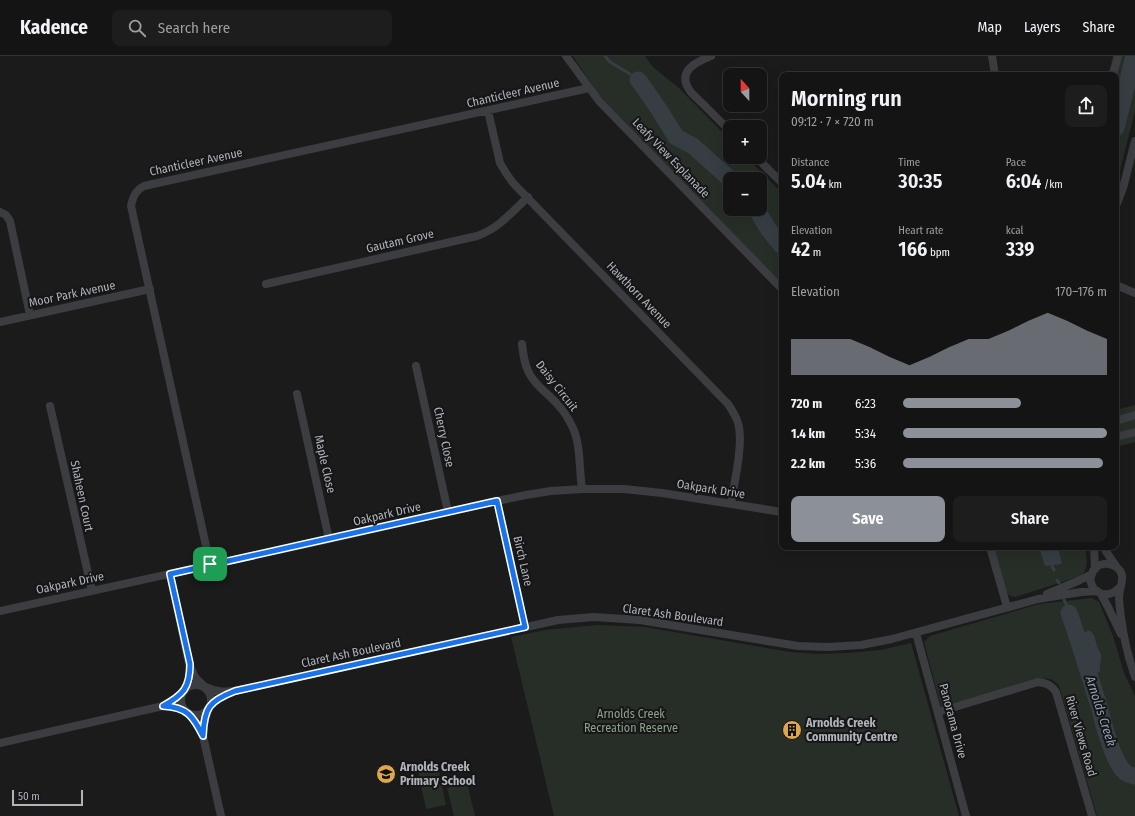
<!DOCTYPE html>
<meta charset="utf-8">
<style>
:root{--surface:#141415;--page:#1d1d1e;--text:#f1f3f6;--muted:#9d9ea0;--line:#333334;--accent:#8c9099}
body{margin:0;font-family:"Fira Sans Condensed",sans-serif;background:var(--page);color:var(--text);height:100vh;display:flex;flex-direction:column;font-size:15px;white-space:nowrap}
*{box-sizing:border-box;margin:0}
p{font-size:13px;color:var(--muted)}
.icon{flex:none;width:22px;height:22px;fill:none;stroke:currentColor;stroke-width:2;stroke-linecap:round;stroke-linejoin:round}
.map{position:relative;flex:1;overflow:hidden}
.side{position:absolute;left:779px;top:16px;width:340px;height:478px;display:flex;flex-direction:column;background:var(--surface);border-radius:8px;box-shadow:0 4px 16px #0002,0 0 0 1px var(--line)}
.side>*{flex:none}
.needle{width:26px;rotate:339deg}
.fabs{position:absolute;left:723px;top:12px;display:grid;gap:8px}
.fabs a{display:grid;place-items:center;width:44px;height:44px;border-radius:8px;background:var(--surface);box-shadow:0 4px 16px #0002,0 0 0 1px var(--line);font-size:20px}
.scale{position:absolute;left:12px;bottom:10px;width:71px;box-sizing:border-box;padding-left:4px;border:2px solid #afb3ba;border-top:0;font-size:11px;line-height:14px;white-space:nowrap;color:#afb3ba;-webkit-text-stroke:3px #161617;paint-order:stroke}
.pin{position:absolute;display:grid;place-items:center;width:34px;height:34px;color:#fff;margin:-17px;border-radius:8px;box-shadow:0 2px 6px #0006}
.round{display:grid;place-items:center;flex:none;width:42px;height:42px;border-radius:8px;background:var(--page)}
.head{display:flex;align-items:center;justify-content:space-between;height:68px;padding:0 12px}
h1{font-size:22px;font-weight:600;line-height:30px}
.stats{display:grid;grid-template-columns:repeat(3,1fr);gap:6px;height:68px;padding:4px 12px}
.stats div{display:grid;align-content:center}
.stats b{font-size:20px;font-weight:600}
.stats small{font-size:11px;font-weight:400}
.stats p{font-size:11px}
.chart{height:112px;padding:8px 12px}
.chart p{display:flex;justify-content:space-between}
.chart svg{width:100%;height:72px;margin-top:4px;fill:var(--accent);opacity:.7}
.button{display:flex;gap:8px;margin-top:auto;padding:8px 12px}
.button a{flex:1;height:46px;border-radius:8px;background:var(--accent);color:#fff;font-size:16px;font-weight:600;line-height:46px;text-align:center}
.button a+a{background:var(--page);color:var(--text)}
ul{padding:0 12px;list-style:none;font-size:13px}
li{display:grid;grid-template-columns:64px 48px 1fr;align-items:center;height:30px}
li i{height:10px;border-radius:5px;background:var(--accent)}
header{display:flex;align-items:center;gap:24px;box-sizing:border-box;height:56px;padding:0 20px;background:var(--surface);border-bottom:1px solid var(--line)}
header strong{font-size:19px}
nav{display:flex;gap:22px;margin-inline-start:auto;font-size:14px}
.search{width:280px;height:36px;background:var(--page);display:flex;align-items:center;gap:10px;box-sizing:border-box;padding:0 14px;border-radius:8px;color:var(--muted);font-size:15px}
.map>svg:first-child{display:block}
</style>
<header>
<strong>Kadence</strong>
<div class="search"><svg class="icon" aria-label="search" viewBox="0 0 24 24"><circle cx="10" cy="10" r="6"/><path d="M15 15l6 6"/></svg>Search here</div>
<nav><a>Map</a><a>Layers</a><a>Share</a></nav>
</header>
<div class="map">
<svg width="1135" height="760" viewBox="0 0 1135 760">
<rect width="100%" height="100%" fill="#1b1b1c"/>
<path fill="#272e27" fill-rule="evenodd" d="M573,0H645L653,11L680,33L730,84V101H746L782,137V228L599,39ZM730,123H760V153H730Z
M1113,0H1135V55L1116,130V19H1108Z
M1135,349V386L1116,391V354Z
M993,491H1085C1087,502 1089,512 1081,520L1015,541L1010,540L1006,536Z
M1092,542L1099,546L1113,580L1124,617L1135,640V760H1097L1059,629L1051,623L1039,622L941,651L924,586L930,580L1039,548Z
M598,569L645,571L790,596L819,598L848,597L881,594L911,587L959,760H554L511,581L545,574Z
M438,711L446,749L426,753L418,715Z
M467,727L475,760H454L447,732Z"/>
<path fill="#363e44" d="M1039,491H1058L1062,508L1045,510Z
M1088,574C1095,577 1095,583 1097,590C1098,594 1102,598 1101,602C1101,607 1099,610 1100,615L1098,617L1094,615L1093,618H1089C1081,608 1075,591 1079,579L1086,576Z"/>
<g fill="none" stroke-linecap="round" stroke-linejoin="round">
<path stroke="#363e44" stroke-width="3" d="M605,0L610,6L630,18
M1052,510L1054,514
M1057,524L1059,527
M1064,544L1066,548"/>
<path stroke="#363e44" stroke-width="17" d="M638,24L640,26L660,55L676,81L693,90L730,123
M1116,72L1134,0
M756,153L769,174L782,190
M1069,557C1080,587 1089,619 1099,650C1103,666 1112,701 1122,713C1126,718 1129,719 1135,720"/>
<path stroke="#3c3d41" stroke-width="8" d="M566,0L599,45L782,233
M711,0C696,6 676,15 690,35C694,40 699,44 703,48C712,57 721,66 730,75
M992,0L995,19
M1113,19L1118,0
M488,55L500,107L506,117L513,127L728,348C732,354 736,360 738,367C744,387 734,427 731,448
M756,101L782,127
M1116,150L1123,132L1135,85
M0,156L6,159L10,165L30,259
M266,228L477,180C498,173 512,156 528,141
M1116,229L1135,237
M0,266L150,233
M522,288C523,298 524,306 528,315C534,329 549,338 558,349C564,355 568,362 572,370C581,387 579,414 582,433
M416,310L448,456
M297,338L329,483
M50,350L92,535
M1116,365L1135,359
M1116,381L1135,376
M497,445L525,571
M990,491L1007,551
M1094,491L1095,513
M1103,491L1116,510
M210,508L131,150C133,140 136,134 144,130L589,32
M170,518L189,608L195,621L204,630
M1120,531C1106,548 1083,532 1093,515C1100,504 1118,506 1122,519C1123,525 1119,535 1119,543C1121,570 1126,595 1135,621
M1047,538L1078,525L1092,518
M1101,538L1108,551L1121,578
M0,555L329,483L497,445L526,439L551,435L582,433H624L662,437L782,456
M916,577L966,760
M181 644a15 15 0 1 1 30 0a15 15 0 1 1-30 0Z
M206,631C216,636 224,636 235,635L558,564L594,561L640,564L798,590L828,591L861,589L892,583L1038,543L1081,536L1097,535
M208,654L204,667L203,680L221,760
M938,656L1038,626C1047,627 1051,629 1056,636L1092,760
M190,658L196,666L203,679
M0,687L163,650L175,651L185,654"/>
</g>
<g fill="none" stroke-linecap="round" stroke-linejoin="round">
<defs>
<path id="route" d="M497,445L525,571L235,635C209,645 204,652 203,680C193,660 187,651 163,650C183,639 190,632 190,608L170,518Z"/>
</defs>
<use href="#route" stroke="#fff" stroke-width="8"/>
<use href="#route" stroke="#1a73e8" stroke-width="5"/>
</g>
<defs>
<symbol id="building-disc" viewBox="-11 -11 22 22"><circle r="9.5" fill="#dea651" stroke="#161617"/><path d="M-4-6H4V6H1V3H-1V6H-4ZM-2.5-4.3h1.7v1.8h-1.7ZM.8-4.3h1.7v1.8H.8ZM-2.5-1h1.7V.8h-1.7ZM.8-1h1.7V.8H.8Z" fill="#111"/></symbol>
<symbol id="school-disc" viewBox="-11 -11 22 22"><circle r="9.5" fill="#dea651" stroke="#161617"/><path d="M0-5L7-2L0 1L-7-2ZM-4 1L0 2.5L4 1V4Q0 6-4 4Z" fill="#111"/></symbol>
</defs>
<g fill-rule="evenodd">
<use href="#building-disc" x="781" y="663" width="22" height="22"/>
<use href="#school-disc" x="375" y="707" width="22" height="22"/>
</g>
<g text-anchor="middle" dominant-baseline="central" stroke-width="4" stroke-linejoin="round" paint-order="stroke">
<g font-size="12" fill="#afb3ba" stroke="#161617">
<text transform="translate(513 37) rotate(-13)">Chanticleer Avenue</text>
<text transform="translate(671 102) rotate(46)">Leafy View Esplanade</text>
<text transform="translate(196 106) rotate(-12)">Chanticleer Avenue</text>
<text transform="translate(400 185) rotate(-13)">Gautam Grove</text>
<text transform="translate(72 238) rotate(-12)">Moor Park Avenue</text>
<text transform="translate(639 239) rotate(46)">Hawthorn Avenue</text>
<text transform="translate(557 330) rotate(52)">Daisy Circuit</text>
<text transform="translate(444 381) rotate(78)">Cherry Close</text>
<text transform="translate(325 408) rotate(77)">Maple Close</text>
<text transform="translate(711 433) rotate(9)">Oakpark Drive</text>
<text transform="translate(82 440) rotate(78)">Shaheen Court</text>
<text transform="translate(387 458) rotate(-13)">Oakpark Drive</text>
<text transform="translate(523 505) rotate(77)">Birch Lane</text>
<text transform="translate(70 527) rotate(-12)">Oakpark Drive</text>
<text transform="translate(673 559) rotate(8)">Claret Ash Boulevard</text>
<text transform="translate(351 597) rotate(-12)">Claret Ash Boulevard</text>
<text transform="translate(953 665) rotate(75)">Panorama Drive</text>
<text transform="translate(1081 680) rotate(74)">River Views Road</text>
</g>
<g font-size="12" fill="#88a388" stroke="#161617">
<text x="631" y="658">Arnolds Creek<tspan x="631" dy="14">Recreation Reserve</tspan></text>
</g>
<g font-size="12" font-weight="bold" fill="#afb3ba" stroke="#161617" text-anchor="start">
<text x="806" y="667">Arnolds Creek<tspan x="806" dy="14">Community Centre</tspan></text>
<text x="400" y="711">Arnolds Creek<tspan x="400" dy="14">Primary School</tspan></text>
</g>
<g font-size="13" font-style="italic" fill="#8aa1b1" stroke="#161617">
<text transform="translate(1101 655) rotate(72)">Arnolds Creek</text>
</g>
</g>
</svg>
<div class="fabs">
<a><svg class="needle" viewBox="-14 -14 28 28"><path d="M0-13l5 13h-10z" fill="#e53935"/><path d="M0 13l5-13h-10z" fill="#9d9ea0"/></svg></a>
<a>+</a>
<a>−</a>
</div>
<div class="scale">50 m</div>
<div class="pin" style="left:210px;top:508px;background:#1e9e55"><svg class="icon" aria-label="arrive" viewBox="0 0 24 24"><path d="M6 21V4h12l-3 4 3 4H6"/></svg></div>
<section class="side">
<div class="head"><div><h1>Morning run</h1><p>09:12 · 7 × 720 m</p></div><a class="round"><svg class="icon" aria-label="share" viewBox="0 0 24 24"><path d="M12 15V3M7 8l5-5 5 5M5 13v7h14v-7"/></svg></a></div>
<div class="stats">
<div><p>Distance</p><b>5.04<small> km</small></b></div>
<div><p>Time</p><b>30:35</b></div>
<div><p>Pace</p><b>6:04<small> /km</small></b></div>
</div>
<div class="stats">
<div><p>Elevation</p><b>42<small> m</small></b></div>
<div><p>Heart rate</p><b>166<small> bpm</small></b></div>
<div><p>kcal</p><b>339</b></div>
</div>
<div class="chart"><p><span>Elevation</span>170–176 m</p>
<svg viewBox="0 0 160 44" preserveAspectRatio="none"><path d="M0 44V22L10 22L20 22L30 22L40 27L50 33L60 38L70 33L80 27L90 22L100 22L110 17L120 11L130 6L140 11L150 17L160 22V44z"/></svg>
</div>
<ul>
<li><b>720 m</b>6:23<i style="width:58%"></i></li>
<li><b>1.4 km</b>5:34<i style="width:100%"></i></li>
<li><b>2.2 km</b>5:36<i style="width:98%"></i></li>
</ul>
<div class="button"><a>Save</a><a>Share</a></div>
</section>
</div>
